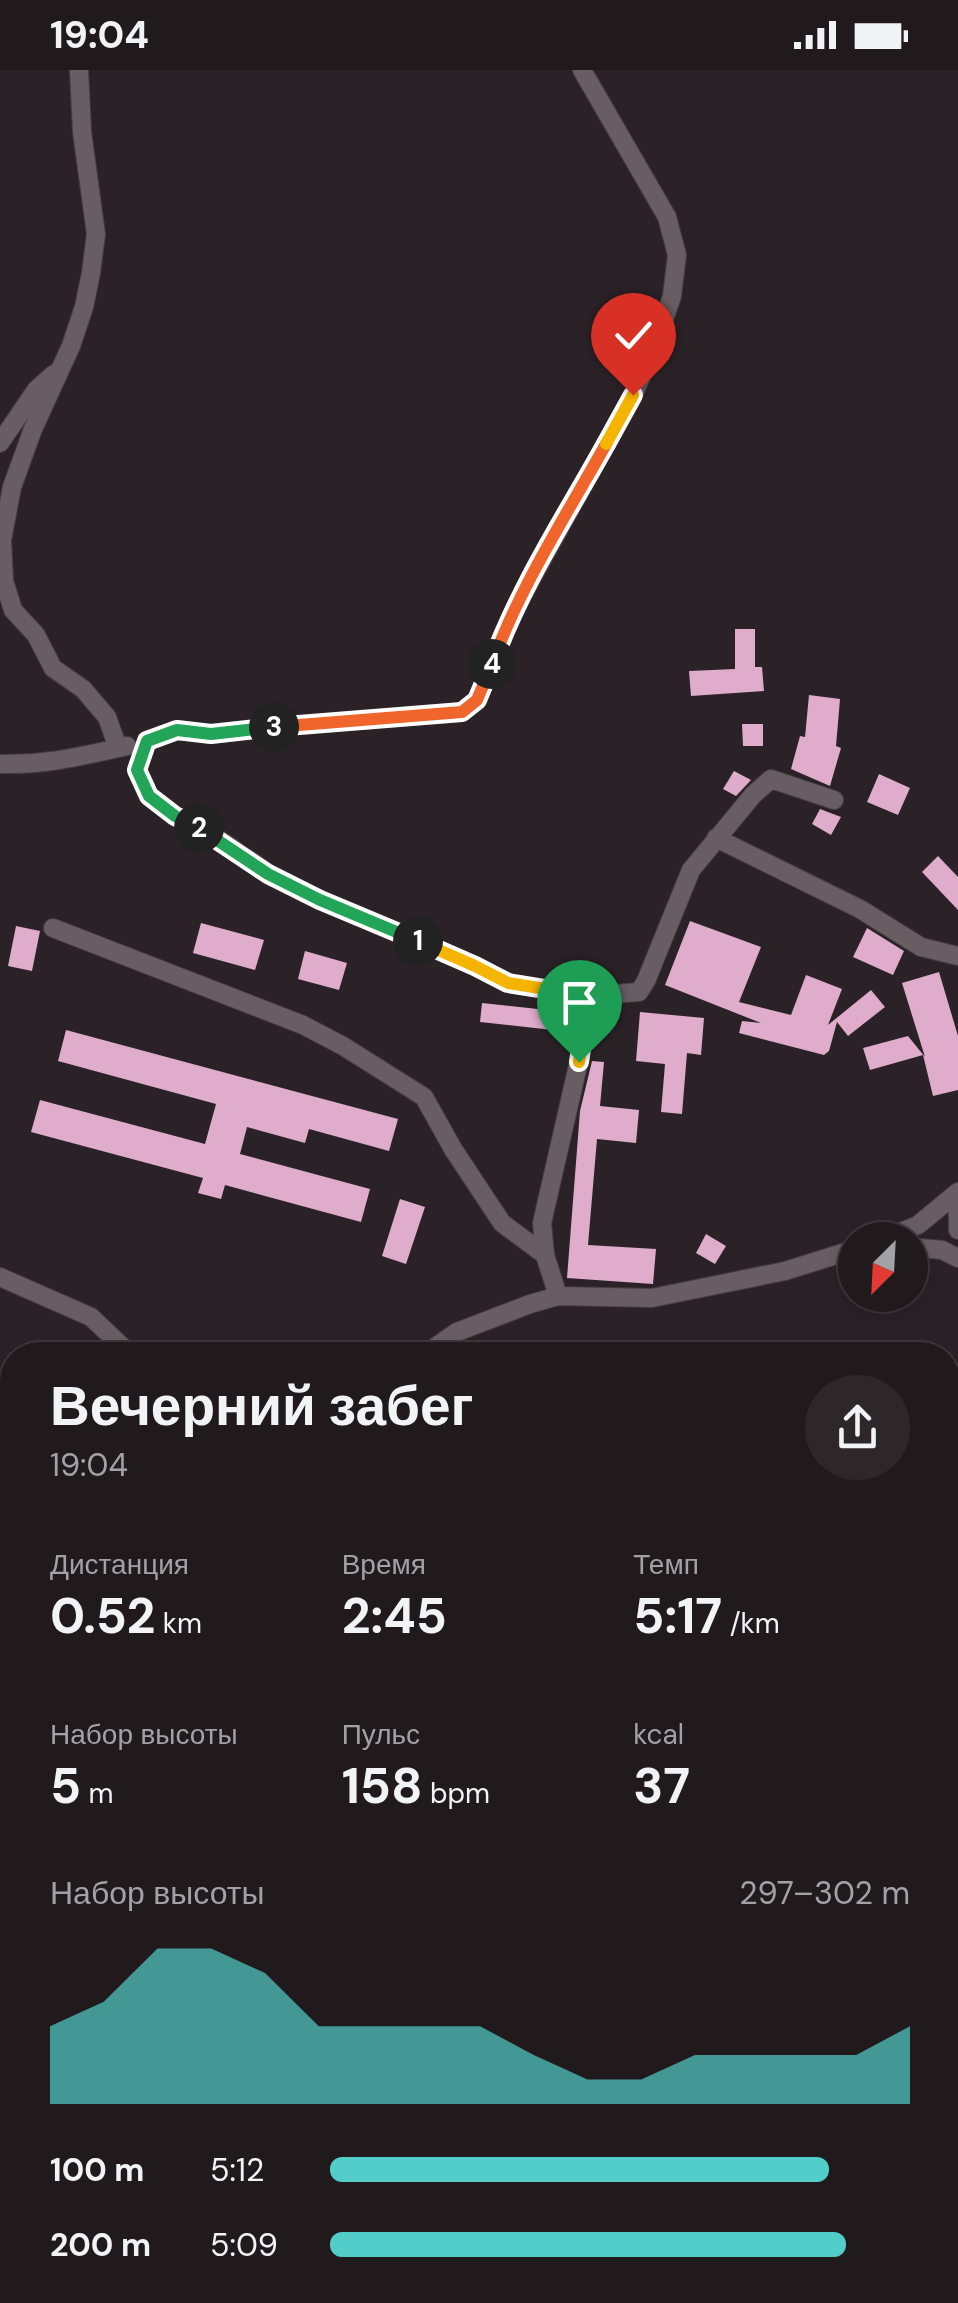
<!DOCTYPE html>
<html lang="ru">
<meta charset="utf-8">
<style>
:root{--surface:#201a1d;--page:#2d272a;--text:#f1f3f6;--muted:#a2a1a4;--line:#3d383b;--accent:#53cdc9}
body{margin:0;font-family:"DM Sans",sans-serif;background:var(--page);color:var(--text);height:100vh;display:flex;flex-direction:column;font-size:38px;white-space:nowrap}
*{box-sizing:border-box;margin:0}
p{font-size:32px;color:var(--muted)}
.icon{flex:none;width:55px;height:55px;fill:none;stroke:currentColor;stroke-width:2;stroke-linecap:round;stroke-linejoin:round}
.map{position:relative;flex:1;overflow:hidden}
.drawer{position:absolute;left:0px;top:1272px;width:960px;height:962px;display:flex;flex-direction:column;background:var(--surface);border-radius:40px 40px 0 0;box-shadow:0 5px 15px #0003,0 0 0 2px var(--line)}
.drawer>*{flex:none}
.needle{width:65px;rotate:204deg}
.tools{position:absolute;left:838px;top:1152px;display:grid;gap:20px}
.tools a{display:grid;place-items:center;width:90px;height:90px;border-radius:50%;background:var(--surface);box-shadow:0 5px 15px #0003,0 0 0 2px var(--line);font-size:50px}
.pin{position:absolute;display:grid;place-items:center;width:85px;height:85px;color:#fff;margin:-102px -42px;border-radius:50% 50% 50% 0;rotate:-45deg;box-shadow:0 0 10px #0007}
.pin .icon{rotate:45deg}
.km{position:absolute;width:50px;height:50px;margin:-25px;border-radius:50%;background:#222;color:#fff;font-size:28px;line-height:50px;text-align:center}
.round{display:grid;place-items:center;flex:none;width:105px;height:105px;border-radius:52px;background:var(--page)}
.headline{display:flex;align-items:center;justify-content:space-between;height:170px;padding:0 50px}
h1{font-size:55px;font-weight:700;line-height:75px}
.figures{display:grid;grid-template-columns:repeat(3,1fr);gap:15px;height:170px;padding:10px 50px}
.figures div{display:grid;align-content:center}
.figures b{font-size:50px;font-weight:700}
.figures small{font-size:28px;font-weight:400}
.figures p{font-size:28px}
.chart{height:280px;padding:20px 50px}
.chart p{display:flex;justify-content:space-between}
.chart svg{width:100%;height:180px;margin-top:10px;fill:var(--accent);opacity:.7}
ul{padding:0 50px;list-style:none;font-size:32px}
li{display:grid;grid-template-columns:160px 120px 1fr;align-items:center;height:75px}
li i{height:25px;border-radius:12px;background:var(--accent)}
.status{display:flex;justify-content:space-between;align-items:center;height:70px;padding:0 50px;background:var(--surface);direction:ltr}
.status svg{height:28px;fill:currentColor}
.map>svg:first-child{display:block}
</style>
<div class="status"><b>19:04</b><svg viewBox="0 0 49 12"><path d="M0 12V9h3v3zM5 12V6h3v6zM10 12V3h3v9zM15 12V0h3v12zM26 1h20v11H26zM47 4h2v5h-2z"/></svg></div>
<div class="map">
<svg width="958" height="2233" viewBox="0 0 958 2233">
<defs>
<pattern id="water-ripples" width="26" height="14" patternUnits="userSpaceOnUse" patternTransform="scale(2.5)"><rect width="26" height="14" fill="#693e59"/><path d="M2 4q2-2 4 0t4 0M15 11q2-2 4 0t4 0" fill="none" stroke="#7e5970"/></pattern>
</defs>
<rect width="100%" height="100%" fill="#2b2227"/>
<path fill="#45293b" d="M0,2101L12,2111V2222L149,2223L141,2233H0Z"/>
<path fill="url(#water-ripples)" d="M948,1940L958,1943L957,2181L948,2178Z"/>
<path fill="#dfaccb" d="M735,559H755V597H762L764,621L691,626L689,601L735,599Z
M809,625L840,629L836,676L841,678L830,716L791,699L800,666L805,667Z
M742,654H763V676H743Z
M734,701L751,710L736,726L723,719Z
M879,704L910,718L898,745L867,732Z
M820,739L841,747L831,765L812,754Z
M938,786L958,807V840L922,802Z
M690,851L761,877L739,932L791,945L806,905L842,919L828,955L871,920L885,937L848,966L837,952L829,981L824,985L739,963L742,951L761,953L665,915Z
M201,853L264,870L255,900L193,883Z
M16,856L40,861L32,901L8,896Z
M867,858L904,881L893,905L853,887Z
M305,881L347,893L339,920L298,909Z
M939,902L958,966V1020L933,1026L923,985L870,1000L863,978L908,966L925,987L902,913Z
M482,933L574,943L571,962L480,952Z
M640,942L704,948L701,985L687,983L682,1044L661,1042L665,994L636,991Z
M66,960L398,1049L389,1081L309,1059L305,1073L247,1057L240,1084L370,1119L361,1152L225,1115L221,1129L198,1123L203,1108L31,1062L40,1030L205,1074L216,1034L58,991Z
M592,991L604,992L600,1036L639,1040L636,1073L597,1069L588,1175L656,1179L653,1214L567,1208L580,1041Z
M400,1129L425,1137L406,1194L382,1186Z
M706,1164L726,1176L715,1194L696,1183Z
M0,1849L12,1856V1889L0,1882Z"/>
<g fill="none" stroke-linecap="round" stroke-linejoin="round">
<defs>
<path id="minor" d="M79,0L82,62L96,164L91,203L84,237L71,276L33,359L12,417L2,470L4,511L13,540L36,565L53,598L83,619L107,647L118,678
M582,0L667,147L677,185L672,226L655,276L633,325L519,531L502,566L477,631L462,642L282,656L211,664L177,660L147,671L137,700L149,726L175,746L211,764L268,803L320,830L475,896L508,913L589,926L639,922L646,911L691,800L753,725L771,709L834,730
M0,373L36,320L54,304
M0,694C48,695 81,686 127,676
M716,768L860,839L921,877L958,886
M53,858L303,955L343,976L424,1027L453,1079L502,1153L545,1185
M958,1137V1160
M881,1170L918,1155L958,1122
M910,1177L942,1180L958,1188
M0,1207L91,1247L131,1285
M558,1226L545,1185L542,1153L579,991L589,926
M424,1285L457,1262L530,1234L558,1226L652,1228L785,1201L855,1179
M0,1386L12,1387
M948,1551L958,1557
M0,1641L12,1644
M948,1782L958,1784
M376,2222L387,2233
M664,2233L674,2222"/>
<path id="secondary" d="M0,2082L12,2094
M150,2222L161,2233"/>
</defs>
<use href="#minor" stroke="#463e43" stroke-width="20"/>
<use href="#secondary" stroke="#463e43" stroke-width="25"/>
<use href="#minor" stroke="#685d63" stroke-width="18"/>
<use href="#secondary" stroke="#936e85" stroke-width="22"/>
<defs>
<path id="rail" d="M802,2222L814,2233
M826,2222L837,2233
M871,2222L883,2233"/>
</defs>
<use href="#rail" stroke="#a69fa3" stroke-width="9"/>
<use href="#rail" stroke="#110d0f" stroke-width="5" stroke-dasharray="15" stroke-linecap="butt"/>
</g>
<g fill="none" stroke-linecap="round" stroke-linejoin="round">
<defs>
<path id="split-1" d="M418,871L475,896L508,913L589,926L579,992"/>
<path id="split-2" d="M199,758L268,804L320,830L418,871"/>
<path id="split-3" d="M199,758L175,746L149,726L137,700L147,671L177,660L211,664L274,657"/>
<path id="split-4" d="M274,657L462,642L477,630L492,594"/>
<path id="split-5" d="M492,594C520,516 566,446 606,374"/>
<path id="split-6" d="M606,374L633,325"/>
</defs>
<use href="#split-1" stroke="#fff" stroke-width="20"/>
<use href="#split-2" stroke="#fff" stroke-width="20"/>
<use href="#split-3" stroke="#fff" stroke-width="20"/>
<use href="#split-4" stroke="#fff" stroke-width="20"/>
<use href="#split-5" stroke="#fff" stroke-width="20"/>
<use href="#split-6" stroke="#fff" stroke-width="20"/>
<use href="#split-1" stroke="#f5b400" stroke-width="12"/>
<use href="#split-2" stroke="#22a559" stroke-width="12"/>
<use href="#split-3" stroke="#22a559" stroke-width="12"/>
<use href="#split-4" stroke="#f0652b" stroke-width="12"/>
<use href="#split-5" stroke="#f0652b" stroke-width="12"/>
<use href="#split-6" stroke="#f5b400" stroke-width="12"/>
</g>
</svg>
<div class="tools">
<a><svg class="needle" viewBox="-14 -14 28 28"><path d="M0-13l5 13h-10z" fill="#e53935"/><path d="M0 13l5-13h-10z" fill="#a2a1a4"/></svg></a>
</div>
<div class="pin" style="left:579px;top:992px;background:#1e9e55"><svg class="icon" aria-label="arrive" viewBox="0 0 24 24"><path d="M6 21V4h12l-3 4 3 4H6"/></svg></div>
<div class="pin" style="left:633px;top:325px;background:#d93025"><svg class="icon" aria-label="check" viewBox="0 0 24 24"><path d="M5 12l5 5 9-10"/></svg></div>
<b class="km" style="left:418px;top:871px">1</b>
<b class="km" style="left:199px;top:758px">2</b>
<b class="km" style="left:274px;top:657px">3</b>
<b class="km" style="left:492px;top:594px">4</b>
<section class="drawer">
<div class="headline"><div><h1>Вечерний забег</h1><p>19:04</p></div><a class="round"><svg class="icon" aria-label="share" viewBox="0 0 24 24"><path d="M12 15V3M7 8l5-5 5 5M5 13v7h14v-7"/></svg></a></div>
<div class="figures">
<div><p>Дистанция</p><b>0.52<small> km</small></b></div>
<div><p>Время</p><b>2:45</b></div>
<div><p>Темп</p><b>5:17<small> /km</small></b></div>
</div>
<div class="figures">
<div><p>Набор высоты</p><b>5<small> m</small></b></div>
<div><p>Пульс</p><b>158<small> bpm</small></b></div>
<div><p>kcal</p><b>37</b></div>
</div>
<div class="chart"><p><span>Набор высоты</span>297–302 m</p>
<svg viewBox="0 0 160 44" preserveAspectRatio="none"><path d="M0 44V25L10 19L20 6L30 6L40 12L50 25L60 25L70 25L80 25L90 32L100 38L110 38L120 32L130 32L140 32L150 32L160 25V44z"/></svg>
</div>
<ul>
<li><b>100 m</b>5:12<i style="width:86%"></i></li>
<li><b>200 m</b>5:09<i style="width:89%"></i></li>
</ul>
</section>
</div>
